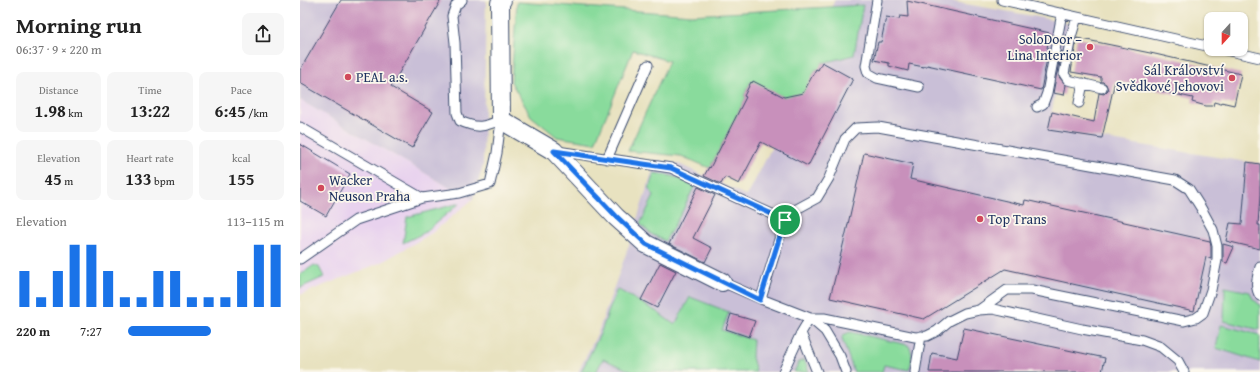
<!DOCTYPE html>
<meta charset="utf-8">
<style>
:root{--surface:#fff;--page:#f6f6f6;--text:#222;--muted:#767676;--accent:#1a73e8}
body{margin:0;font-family:"Gentium Book Plus",serif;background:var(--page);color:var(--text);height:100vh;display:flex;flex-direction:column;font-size:15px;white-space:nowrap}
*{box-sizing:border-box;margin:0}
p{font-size:13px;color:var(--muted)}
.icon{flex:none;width:22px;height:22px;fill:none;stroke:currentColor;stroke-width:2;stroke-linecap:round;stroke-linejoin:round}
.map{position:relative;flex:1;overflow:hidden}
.side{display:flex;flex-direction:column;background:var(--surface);width:300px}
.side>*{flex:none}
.needle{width:26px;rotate:201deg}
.tools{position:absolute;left:904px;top:12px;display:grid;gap:8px}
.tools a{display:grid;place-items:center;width:44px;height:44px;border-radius:8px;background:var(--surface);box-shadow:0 1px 3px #0004;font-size:20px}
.pin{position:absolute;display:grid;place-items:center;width:34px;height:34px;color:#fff;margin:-17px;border:2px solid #fff;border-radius:50%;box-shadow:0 1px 4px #0007}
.round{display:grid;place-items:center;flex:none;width:42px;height:42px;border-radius:8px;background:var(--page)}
.head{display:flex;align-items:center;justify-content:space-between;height:68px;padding:0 16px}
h1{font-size:22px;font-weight:700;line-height:30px}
.metrics{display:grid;grid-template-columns:repeat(3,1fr);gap:6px;height:68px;padding:4px 16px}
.metrics div{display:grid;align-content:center;border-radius:8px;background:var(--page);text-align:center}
.metrics b{font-size:17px;font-weight:700}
.metrics small{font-size:11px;font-weight:400}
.metrics p{font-size:11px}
.chart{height:112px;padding:8px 16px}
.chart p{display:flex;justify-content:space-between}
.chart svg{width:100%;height:72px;margin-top:4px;stroke:var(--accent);stroke-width:6}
ul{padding:0 16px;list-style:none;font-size:13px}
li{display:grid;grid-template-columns:64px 48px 1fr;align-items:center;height:30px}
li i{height:10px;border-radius:5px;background:var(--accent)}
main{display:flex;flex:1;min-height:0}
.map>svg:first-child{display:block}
</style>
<main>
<section class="side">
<div class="head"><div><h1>Morning run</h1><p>06:37 · 9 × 220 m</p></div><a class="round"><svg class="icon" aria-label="share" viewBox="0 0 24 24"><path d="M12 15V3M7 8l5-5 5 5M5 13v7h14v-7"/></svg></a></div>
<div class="metrics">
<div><p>Distance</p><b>1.98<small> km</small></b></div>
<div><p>Time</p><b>13:22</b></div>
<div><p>Pace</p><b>6:45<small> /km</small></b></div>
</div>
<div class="metrics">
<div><p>Elevation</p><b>45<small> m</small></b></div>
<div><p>Heart rate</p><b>133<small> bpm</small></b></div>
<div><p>kcal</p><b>155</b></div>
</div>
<div class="chart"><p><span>Elevation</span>113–115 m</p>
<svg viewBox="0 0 160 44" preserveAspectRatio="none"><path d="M5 44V22M15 44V38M25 44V22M35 44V6M45 44V6M55 44V22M65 44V38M75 44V38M85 44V22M95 44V22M105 44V38M115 44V38M125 44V38M135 44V22M145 44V6M155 44V6"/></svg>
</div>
<ul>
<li><b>220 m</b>7:27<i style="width:53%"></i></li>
</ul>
</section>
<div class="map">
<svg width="960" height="372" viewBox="0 0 960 372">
<rect width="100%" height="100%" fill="#fbf7ec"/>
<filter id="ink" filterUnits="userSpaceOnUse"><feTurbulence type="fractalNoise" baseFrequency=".025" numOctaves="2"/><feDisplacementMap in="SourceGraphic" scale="8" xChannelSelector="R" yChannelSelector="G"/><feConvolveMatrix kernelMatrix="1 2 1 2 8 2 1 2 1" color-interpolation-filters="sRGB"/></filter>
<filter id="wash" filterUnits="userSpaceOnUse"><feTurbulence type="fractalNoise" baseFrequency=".012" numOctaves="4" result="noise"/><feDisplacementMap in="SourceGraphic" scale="16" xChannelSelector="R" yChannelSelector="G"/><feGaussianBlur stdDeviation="0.9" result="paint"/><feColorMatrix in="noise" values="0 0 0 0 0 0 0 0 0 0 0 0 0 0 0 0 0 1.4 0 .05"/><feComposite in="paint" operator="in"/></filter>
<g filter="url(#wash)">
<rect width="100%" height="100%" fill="#e8e2c0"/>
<path fill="#e8d2ee" d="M0,100L159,193L173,199L132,233L82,262L0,295Z"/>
<path fill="#c9bfd7" d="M0,0H186L183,165L173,199L159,193L0,100Z
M535,0H643L733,16L769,24L748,130L960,164V372H278L298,332L329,245L356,160L379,164L447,196L479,133L485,97Z"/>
<path fill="#89db9c" stroke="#52857d" d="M217,2L392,15L563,5L554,55L522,63L519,70L516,69L503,100L484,97L450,83L444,96L446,97L410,168L381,156L328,151L369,61L333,50L295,143L257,137L231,116L211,82Z
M354,173L372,176L395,185L382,212L365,241L351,234L340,224L354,196L349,189Z
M160,203L124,233L103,243L107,217Z
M14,265L19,267L24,277L0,288V275Z
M925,287L950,292L953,299L960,305V330L924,321Z
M317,289L357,312L375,325L390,297L429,312L422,330L453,340L452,357L456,372H333L303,359L296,372H281L300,334Z
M921,325L960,335V362L916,348Z
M550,332L608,345C614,353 612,361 609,370L584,365L582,372H554L542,339L543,335Z
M504,360L506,364L509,372H494L499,362Z"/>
<g id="blocks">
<path fill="#c890bb" d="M41,0H141L91,87L133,112L112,148L0,83V70Z
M607,1L750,33L747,48H749L741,90L627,65V66H624V67L609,64L608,71L589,66V63L574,60L578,42H581L586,17L599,19L600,16L608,17Z
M777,38L855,54L941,74L934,105L921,102V104L914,102L913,106H906L892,102L893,98L815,81L802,138L748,130L752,112L794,122L799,93L804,94L808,90L806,84L801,81V77L771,72Z
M761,51H762L758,73L759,77L766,85L764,95L753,93Z
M522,62L553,79L508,166L461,142L439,184L425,177L421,184L404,176L409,167L410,168L446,97L444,96L451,82L452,83L453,81L484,97L503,93L516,69L518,70Z
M0,144L50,174L26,216L0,201Z
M564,153L613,164L610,179L724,205L725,200L910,241L911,247V259L906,257L894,311L705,269L624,319L530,298L546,233Z
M947,162L960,164V195L958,225H960V249L926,241L930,223L942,224Z
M398,187L415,195L393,238L412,248L405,262L369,244Z
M923,244L934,247L927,263L923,262Z
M360,263L376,271L357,308L341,300Z
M431,314L455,321L449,337L426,329Z
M664,328L805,358L802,372H629L632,353L657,358Z"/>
</g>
</g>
<g filter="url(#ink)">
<use href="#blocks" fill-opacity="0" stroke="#3a4a6d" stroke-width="1"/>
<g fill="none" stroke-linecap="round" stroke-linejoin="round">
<defs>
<path id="lane" d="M577,0L566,66L568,73L577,78L619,87
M702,0L911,47
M777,17L771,37L764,74L768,80L802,88
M921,49L960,58
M779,103L783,83
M737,107L743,104L747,93L762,13
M0,127L122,198
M257,151L371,168L485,220
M307,159L348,65
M0,259L56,220L122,198L159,193L190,184L197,153L201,120C183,127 178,129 160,121L157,113L155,43L152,16L156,5L162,0
M960,267C957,277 954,287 960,296
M422,282L461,299L510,318L501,333L483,372
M461,299L485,220L493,211L517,198L529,178L545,139L556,128L578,127L875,180L889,189L901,208L913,230L917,246V260L911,290L903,313L896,318L884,321L732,290H707L679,310
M510,318H524L615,337L627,336L637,331L649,321L665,313L679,310L693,309L782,329L842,340L861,347L878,361L884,372
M510,318L525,331L540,356L546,372
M501,333L517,372
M615,372L621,336"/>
<path id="street" d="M202,0L200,3L201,120L254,151L316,217L346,244L422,282"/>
</defs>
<use href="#lane" stroke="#3a4a6d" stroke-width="11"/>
<use href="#street" stroke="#3a4a6d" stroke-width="20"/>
<use href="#lane" stroke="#fff" stroke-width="9"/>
<use href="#street" stroke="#fff" stroke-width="18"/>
</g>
</g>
<g fill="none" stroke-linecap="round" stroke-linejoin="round" filter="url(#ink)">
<defs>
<path id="route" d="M254,151L371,168L485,220L460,300L346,244L316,216Z"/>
</defs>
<use href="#route" stroke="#fff" stroke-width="8"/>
<use href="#route" stroke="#1a73e8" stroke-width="5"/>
</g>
<g fill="#d1495b" stroke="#fbf7ec" stroke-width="1.5">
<circle cx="790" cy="47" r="4"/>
<circle cx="48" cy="77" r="4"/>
<circle cx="932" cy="78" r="4"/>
<circle cx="21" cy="188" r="4"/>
<circle cx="680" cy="219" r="4"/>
</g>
<g text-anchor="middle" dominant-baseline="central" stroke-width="3.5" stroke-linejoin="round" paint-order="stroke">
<g font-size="14" fill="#1b2f5e" stroke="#fbf7ec" text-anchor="start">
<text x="782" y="39" text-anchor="end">SoloDoor –<tspan x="782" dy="16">Lina Interior</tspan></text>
<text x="924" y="70" text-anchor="end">Sál Království<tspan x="924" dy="16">Svědkové Jehovovi</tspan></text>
<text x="56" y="77">PEAL a.s.</text>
<text x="29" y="180">Wacker<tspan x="29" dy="16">Neuson Praha</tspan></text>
<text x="688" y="219">Top Trans</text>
</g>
</g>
</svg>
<div class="tools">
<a><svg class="needle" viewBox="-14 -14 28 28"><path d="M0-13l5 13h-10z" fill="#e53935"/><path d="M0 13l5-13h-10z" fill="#767676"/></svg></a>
</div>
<div class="pin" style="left:485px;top:220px;background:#1e9e55"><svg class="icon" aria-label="arrive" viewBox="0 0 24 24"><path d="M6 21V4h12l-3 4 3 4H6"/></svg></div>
</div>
</main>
